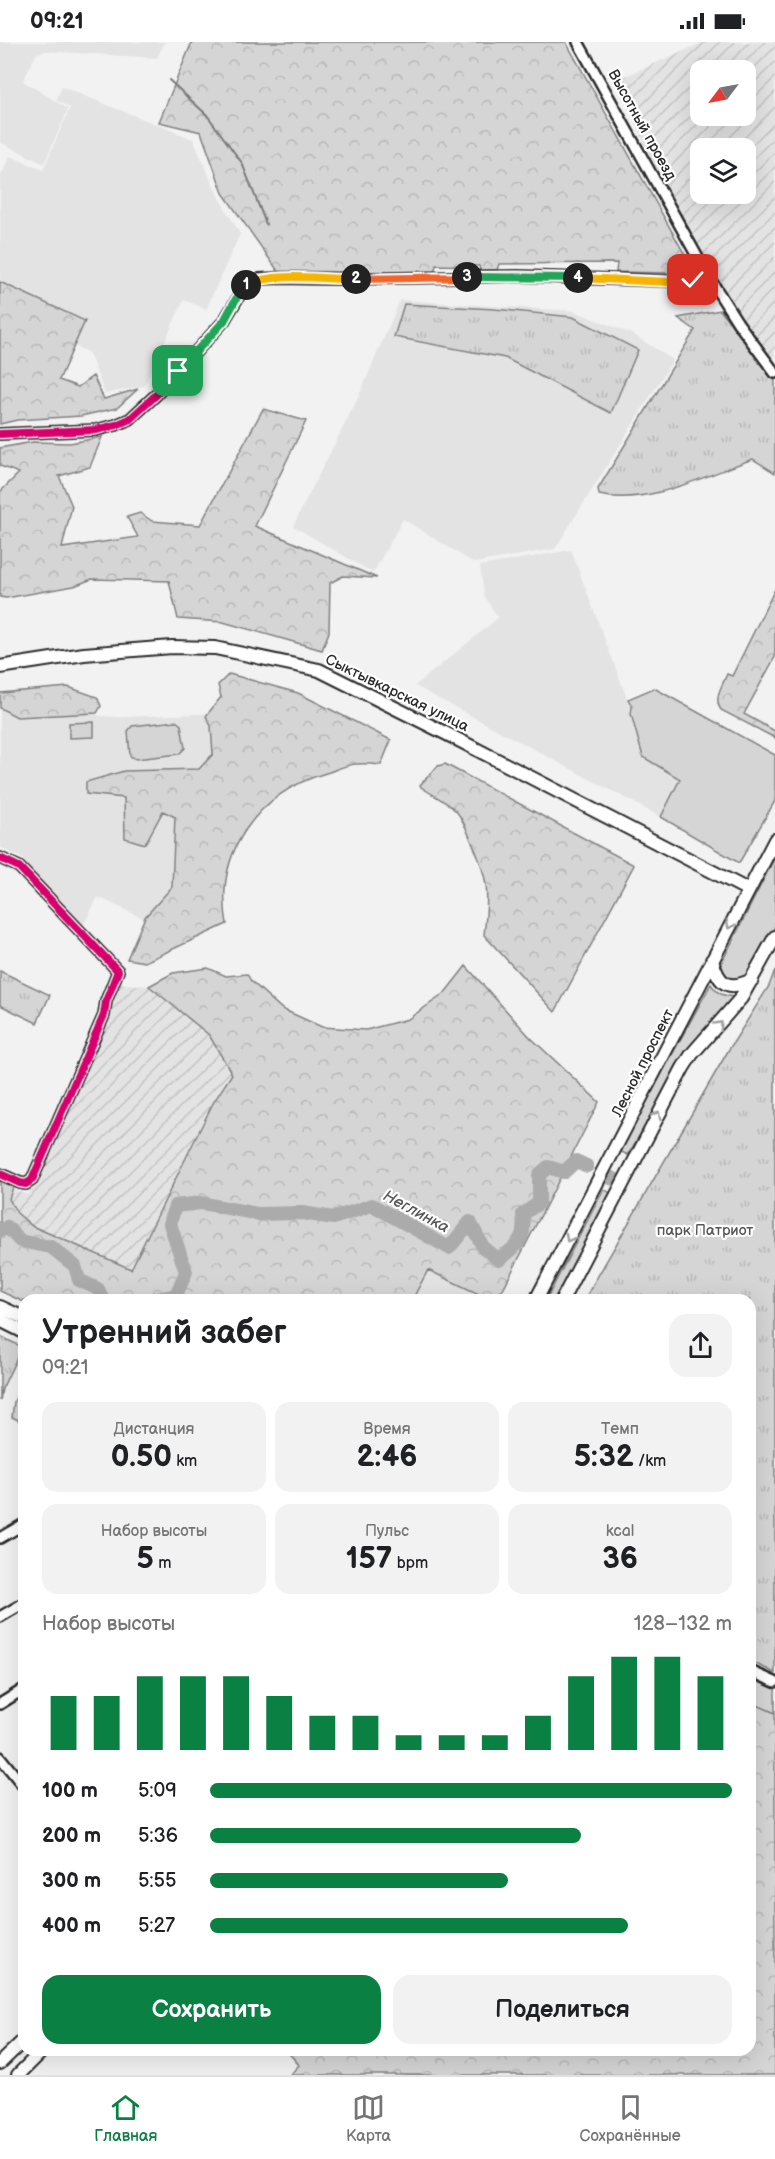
<!DOCTYPE html>
<html lang="ru">
<meta charset="utf-8">
<style>
:root{--surface:#fff;--page:#f2f2f2;--text:#202124;--muted:#757577;--line:#e0e0e0;--accent:#0b8043}
body{margin:0;font-family:"Balsamiq Sans",sans-serif;background:var(--page);color:var(--text);height:100vh;display:flex;flex-direction:column;font-size:22px;white-space:nowrap}
*{box-sizing:border-box;margin:0}
p{font-size:20px;color:var(--muted)}
.icon{flex:none;width:33px;height:33px;fill:none;stroke:currentColor;stroke-width:2;stroke-linecap:round;stroke-linejoin:round}
.map{position:relative;flex:1;overflow:hidden}
.side{position:absolute;left:18px;top:1252px;width:738px;height:762px;display:flex;flex-direction:column;background:var(--surface);border-radius:18px;box-shadow:0 6px 24px #0002}
.side>*{flex:none}
.needle{width:39px;rotate:238deg}
.tools{position:absolute;left:690px;top:18px;display:grid;gap:12px}
.tools a{display:grid;place-items:center;width:66px;height:66px;border-radius:12px;background:var(--surface);box-shadow:0 6px 24px #0002;font-size:30px}
.pin{position:absolute;display:grid;place-items:center;width:51px;height:51px;color:#fff;margin:-26px;border-radius:12px;box-shadow:0 3px 9px #0006}
.km{position:absolute;width:30px;height:30px;margin:-15px;border-radius:50%;background:#222;color:#fff;font-size:16px;line-height:30px;text-align:center}
.round{display:grid;place-items:center;flex:none;width:63px;height:63px;border-radius:18px;background:var(--page)}
.overview{display:flex;align-items:center;justify-content:space-between;height:102px;padding:0 24px}
h1{font-size:33px;font-weight:800;line-height:45px}
.stats{display:grid;grid-template-columns:repeat(3,1fr);gap:9px;height:102px;padding:6px 24px}
.stats div{display:grid;align-content:center;border-radius:15px;background:var(--page);text-align:center}
.stats b{font-size:30px;font-weight:800}
.stats small{font-size:16px;font-weight:400}
.stats p{font-size:16px}
.chart{height:168px;padding:12px 24px}
.chart p{display:flex;justify-content:space-between}
.chart svg{width:100%;height:108px;margin-top:6px;stroke:var(--accent);stroke-width:6}
.primary-button{display:flex;gap:12px;margin-top:auto;padding:12px 24px}
.primary-button a{flex:1;height:69px;border-radius:18px;background:var(--accent);color:#fff;font-size:24px;font-weight:800;line-height:69px;text-align:center}
.primary-button a+a{background:var(--page);color:var(--text)}
ul{padding:0 24px;list-style:none;font-size:20px}
li{display:grid;grid-template-columns:96px 72px 1fr;align-items:center;height:45px}
li i{height:15px;border-radius:8px;background:var(--accent)}
.status{display:flex;justify-content:space-between;align-items:center;height:42px;padding:0 30px;background:var(--surface);direction:ltr}
.status svg{height:16px;fill:currentColor}
.menu{display:flex;justify-content:space-around;align-items:center;height:84px;border-top:2px solid var(--line);background:var(--surface);font-size:16px;color:var(--muted)}
.menu a{display:grid;justify-items:center;gap:3px}
.menu .on{color:var(--accent)}
.map>svg:first-child{display:block}
</style>
<div class="status"><b>09:21</b><svg viewBox="0 0 49 12"><path d="M0 12V9h3v3zM5 12V6h3v6zM10 12V3h3v9zM15 12V0h3v12zM26 1h20v11H26zM47 4h2v5h-2z"/></svg></div>
<div class="map">
<svg width="775" height="2033" viewBox="0 0 775 2033">
<defs>
<pattern id="industrial-furrows" width="10" height="10" patternUnits="userSpaceOnUse" patternTransform="scale(1.5)"><rect width="10" height="10" fill="#e3e3e3"/><path d="M-1 1l2-2M0 10L10 0M9 11l2-2" fill="none" stroke="#c3c3c3"/></pattern>
<pattern id="forest-crowns" width="20" height="18" patternUnits="userSpaceOnUse" patternTransform="scale(1.5)"><rect width="20" height="18" fill="#d5d5d5"/><path d="M2 6a3 3 0 1 1 6 0M12 15a3 3 0 1 1 6 0" fill="none" stroke="#b7b7b7"/></pattern>
<pattern id="park-tufts" width="24" height="20" patternUnits="userSpaceOnUse" patternTransform="scale(1.5)"><rect width="24" height="20" fill="#d5d5d5"/><path d="M3 7l-1-3M5 7V3M7 7l1-3M15 17l-1-3M17 17v-4M19 17l1-3" fill="none" stroke="#b7b7b7"/></pattern>
</defs>
<rect width="100%" height="100%" fill="#f2f2f2"/>
<filter id="ink" filterUnits="userSpaceOnUse"><feTurbulence type="fractalNoise" baseFrequency=".0167" numOctaves="2"/><feDisplacementMap in="SourceGraphic" scale="12" xChannelSelector="R" yChannelSelector="G"/><feConvolveMatrix kernelMatrix="1 2 1 2 8 2 1 2 1" color-interpolation-filters="sRGB"/></filter>
<g filter="url(#ink)">
<path fill="#e3e3e3" d="M0,0H165L157,16L45,9L36,12L23,39L68,67L44,122L0,100Z
M62,45L193,97L218,154L240,192L206,267L184,258L144,344L105,352L89,311L66,300L0,322V136L10,114L43,128L70,66L56,58Z
M400,258L574,269L634,293L673,318L555,507L474,521L403,477L373,531L293,484L358,356Z
M571,508L630,664V672L643,715L680,737L661,775L415,644L498,576L484,553L480,524Z
M56,650L100,674L120,675L222,671L220,718L162,885L98,855L82,886L34,837L23,817L0,805V661Z
M427,1228L485,1255L502,1249L498,1258H413Z"/>
<path fill="url(#industrial-furrows)" fill-rule="evenodd" d="M704,0H775V326L740,278L720,244L644,102L621,36ZM700,28H746V74H700ZM700,106H746V152H700Z
M117,941L149,944L209,993L232,1032L212,1061L131,1228L32,1184L17,1170L9,1157L13,1147L28,1153Z"/>
<path fill="#d5d5d5" stroke="#808080" stroke-width="1.5" d="M654,646L775,713V759L739,821L661,775L680,737L643,715L631,672L632,664L628,657Z
M176,679L181,683L185,706L179,712L136,717L130,714L128,689L132,684Z
M94,680V695L69,696V681Z
M775,815V884L749,937L737,943L723,935L721,922Z
M711,942C718,953 724,954 736,955L688,1012L628,1113L619,1109Z
M604,1147L613,1153L558,1258H546Z
M750,1636L775,1647V1671L750,1660Z"/>
<path fill="url(#forest-crowns)" stroke="#808080" stroke-width="1.5" d="M192,0H566L694,229L674,231L616,230L617,221L499,222L497,228H480L479,224L436,223L434,231L278,229L223,151L201,90L159,80Z
M0,240L85,279L59,338L78,345L93,334L104,357L138,347L117,366L81,374L17,378L0,382Z
M263,367L306,379L255,484L377,536L343,534L330,541L329,590L322,608L223,580L178,577L169,539L92,537L74,544L6,556L0,555V450L19,431L0,424V406L33,400L70,401L102,395L90,425L59,434L72,464L62,506L138,495L127,475L140,471L152,479L200,483Z
M775,547V615L744,672L775,689V696L721,668C713,657 722,644 727,632L732,634Z
M229,632L298,651L391,698L381,723C373,722 365,721 357,722C347,722 336,728 326,731C258,751 214,810 227,882L145,920L127,917L145,875L172,845L175,775L163,769L145,802L125,796L124,756L86,752V740L124,729L199,727L213,712L211,684L206,674L221,655L218,643Z
M68,645L97,655L101,664L97,671L17,675L0,666V651Z
M445,722L634,823L555,970L484,893C489,851 489,837 471,798C467,788 463,777 456,769C447,759 432,753 421,745L420,743L438,724Z
M466,924L530,995L599,1060L502,1249L485,1255L428,1228L412,1258H24V1260L0,1249V1136L14,1142L9,1157L17,1171L32,1184L131,1227L213,1061L232,1032L209,993L149,944L173,931L208,926L226,934L247,932L251,939L282,967L322,985L366,988L408,977L444,952Z
M750,1660L775,1671V2033H290L299,2023L287,2009L750,2008Z"/>
<path fill="url(#park-tufts)" stroke="#808080" stroke-width="1.5" d="M404,262L494,267L573,275L638,308L611,371L505,316L394,295Z
M720,268L775,339V431L753,417C706,433 649,464 599,453L598,447L695,288L678,276Z
M775,928V1631L750,1619V1258H584L728,1009L769,944Z
M0,929L50,953L37,981L0,963Z
M0,1294L22,1305L2,1347L0,1359Z
M24,1336V1381L12,1375L14,1360Z"/>
<g fill="none" stroke-linecap="round" stroke-linejoin="round">
<path stroke="#787878" stroke-width="2" d="M169,38L207,73L242,121L266,182"/>
<path stroke="#ababab" stroke-width="14" d="M608,1135L614,1137
M0,1189L7,1185L20,1199L51,1205L75,1224L79,1238L98,1247L102,1256L99,1258
M152,1258L176,1253L186,1230L170,1182L175,1164L201,1161L258,1172L302,1171L334,1176L372,1163L449,1206L470,1180L483,1205L499,1218C518,1203 526,1198 523,1172L539,1161V1133L548,1125L564,1130L576,1119L587,1124"/>
<defs>
<path id="minor" d="M578,0L708,234L738,281L775,331
M0,392L96,388L116,383L130,377L156,353L224,279L245,244L259,237L278,236L337,237L518,234L670,239L693,238L708,234
M0,816L19,825L118,929L106,959L104,973L32,1138L26,1142L20,1141L0,1132
M0,1496L24,1482
M0,1575L24,1561
M750,1629L775,1640
M0,1662L24,1647
M0,1715L24,1745"/>
<path id="major" d="M0,625L84,612L172,605L215,606L319,628L445,691L748,848
M712,918C719,943 728,949 752,938
M536,1258L775,798
M562,1258L683,1026L692,1012L741,956L775,895
M0,1265L24,1276
M0,1278L24,1290
M0,2021L24,1998
M18,2033L43,2008"/>
</defs>
<use href="#minor" stroke="#2b2b2b" stroke-width="14"/>
<use href="#major" stroke="#2b2b2b" stroke-width="16"/>
<use href="#minor" stroke="#fff" stroke-width="9"/>
<use href="#major" stroke="#fff" stroke-width="12"/>
<defs>
<path id="cycleway" d="M0,392L96,388L116,383L130,377L156,353L224,279L245,244L259,237L278,236L337,237L518,234L670,239L693,238L708,234
M0,816L19,825L118,929L106,959L104,973L32,1138L26,1142L20,1141L0,1132"/>
</defs>
<use href="#cycleway" stroke="#fff" stroke-width="11"/>
<use href="#cycleway" stroke="#d6006c" stroke-width="8"/>
</g>
<defs><path id="oneway-chevron" d="M-2-3.5L2.5 0L-2 3.5" fill="none" stroke-width="1.6" stroke-linecap="round" stroke-linejoin="round" transform="scale(1.5)"/></defs>
<g stroke="#a0a0a0">
<use href="#oneway-chevron" transform="translate(730 883) rotate(117)"/>
<use href="#oneway-chevron" transform="translate(719 983) rotate(-47)"/>
<use href="#oneway-chevron" transform="translate(657 1073) rotate(-63)"/>
<use href="#oneway-chevron" transform="translate(569 1196) rotate(118)"/>
</g>
</g>
<g fill="none" stroke-linecap="round" stroke-linejoin="round" filter="url(#ink)">
<defs>
<path id="split-1" d="M178,329L224,279L236,257L246,243"/>
<path id="split-2" d="M246,243C278,229 322,238 356,237"/>
<path id="split-3" d="M356,237L467,235"/>
<path id="split-4" d="M467,235L578,236"/>
<path id="split-5" d="M578,236L670,240L693,238"/>
</defs>
<use href="#split-1" stroke="#fff" stroke-width="12"/>
<use href="#split-2" stroke="#fff" stroke-width="12"/>
<use href="#split-3" stroke="#fff" stroke-width="12"/>
<use href="#split-4" stroke="#fff" stroke-width="12"/>
<use href="#split-5" stroke="#fff" stroke-width="12"/>
<use href="#split-1" stroke="#22a559" stroke-width="8"/>
<use href="#split-2" stroke="#f5b400" stroke-width="8"/>
<use href="#split-3" stroke="#f0652b" stroke-width="8"/>
<use href="#split-4" stroke="#22a559" stroke-width="8"/>
<use href="#split-5" stroke="#f5b400" stroke-width="8"/>
</g>
<g text-anchor="middle" dominant-baseline="central" stroke-width="4.5" stroke-linejoin="round" paint-order="stroke">
<g font-size="15" fill="#2b2b2b" stroke="#fff">
<text transform="translate(642 83) rotate(61)">Высотный проезд</text>
<text transform="translate(397 651) rotate(26)">Сыктывкарская улица</text>
<text transform="translate(643 1021) rotate(-63)">Лесной проспект</text>
</g>
<g font-size="15" fill="#565656" stroke="#fff">
<text x="705" y="1188">парк Патриот</text>
</g>
<g font-size="16" font-style="italic" fill="#585858" stroke="#fff">
<text transform="translate(416 1170) rotate(28)">Неглинка</text>
</g>
</g>
</svg>
<div class="tools">
<a><svg class="needle" viewBox="-14 -14 28 28"><path d="M0-13l5 13h-10z" fill="#e53935"/><path d="M0 13l5-13h-10z" fill="#757577"/></svg></a>
<a><svg class="icon" aria-label="layers" viewBox="0 0 24 24"><path d="M12 4l9 5-9 5-9-5zM3 14l9 5 9-5"/></svg></a>
</div>
<div class="pin" style="left:178px;top:329px;background:#1e9e55"><svg class="icon" aria-label="arrive" viewBox="0 0 24 24"><path d="M6 21V4h12l-3 4 3 4H6"/></svg></div>
<div class="pin" style="left:693px;top:238px;background:#d93025"><svg class="icon" aria-label="check" viewBox="0 0 24 24"><path d="M5 12l5 5 9-10"/></svg></div>
<b class="km" style="left:246px;top:243px">1</b>
<b class="km" style="left:356px;top:237px">2</b>
<b class="km" style="left:467px;top:235px">3</b>
<b class="km" style="left:578px;top:236px">4</b>
<section class="side">
<div class="overview"><div><h1>Утренний забег</h1><p>09:21</p></div><a class="round"><svg class="icon" aria-label="share" viewBox="0 0 24 24"><path d="M12 15V3M7 8l5-5 5 5M5 13v7h14v-7"/></svg></a></div>
<div class="stats">
<div><p>Дистанция</p><b>0.50<small> km</small></b></div>
<div><p>Время</p><b>2:46</b></div>
<div><p>Темп</p><b>5:32<small> /km</small></b></div>
</div>
<div class="stats">
<div><p>Набор высоты</p><b>5<small> m</small></b></div>
<div><p>Пульс</p><b>157<small> bpm</small></b></div>
<div><p>kcal</p><b>36</b></div>
</div>
<div class="chart"><p><span>Набор высоты</span>128–132 m</p>
<svg viewBox="0 0 160 44" preserveAspectRatio="none"><path d="M5 44V22M15 44V22M25 44V14M35 44V14M45 44V14M55 44V22M65 44V30M75 44V30M85 44V38M95 44V38M105 44V38M115 44V30M125 44V14M135 44V6M145 44V6M155 44V14"/></svg>
</div>
<ul>
<li><b>100 m</b>5:09<i style="width:100%"></i></li>
<li><b>200 m</b>5:36<i style="width:71%"></i></li>
<li><b>300 m</b>5:55<i style="width:57%"></i></li>
<li><b>400 m</b>5:27<i style="width:80%"></i></li>
</ul>
<div class="primary-button"><a>Сохранить</a><a>Поделиться</a></div>
</section>
</div>
<nav class="menu">
<a class="on"><svg class="icon" aria-label="home" viewBox="0 0 24 24"><path d="M3 11l9-7 9 7M6 9v11h12V9"/></svg>Главная</a>
<a><svg class="icon" aria-label="map" viewBox="0 0 24 24"><path d="M3 6l6-2 6 2 6-2v14l-6 2-6-2-6 2zM9 4v14M15 6v14"/></svg>Карта</a>
<a><svg class="icon" aria-label="saved" viewBox="0 0 24 24"><path d="M7 4h10v16l-5-4-5 4z"/></svg>Сохранённые</a>
</nav>
